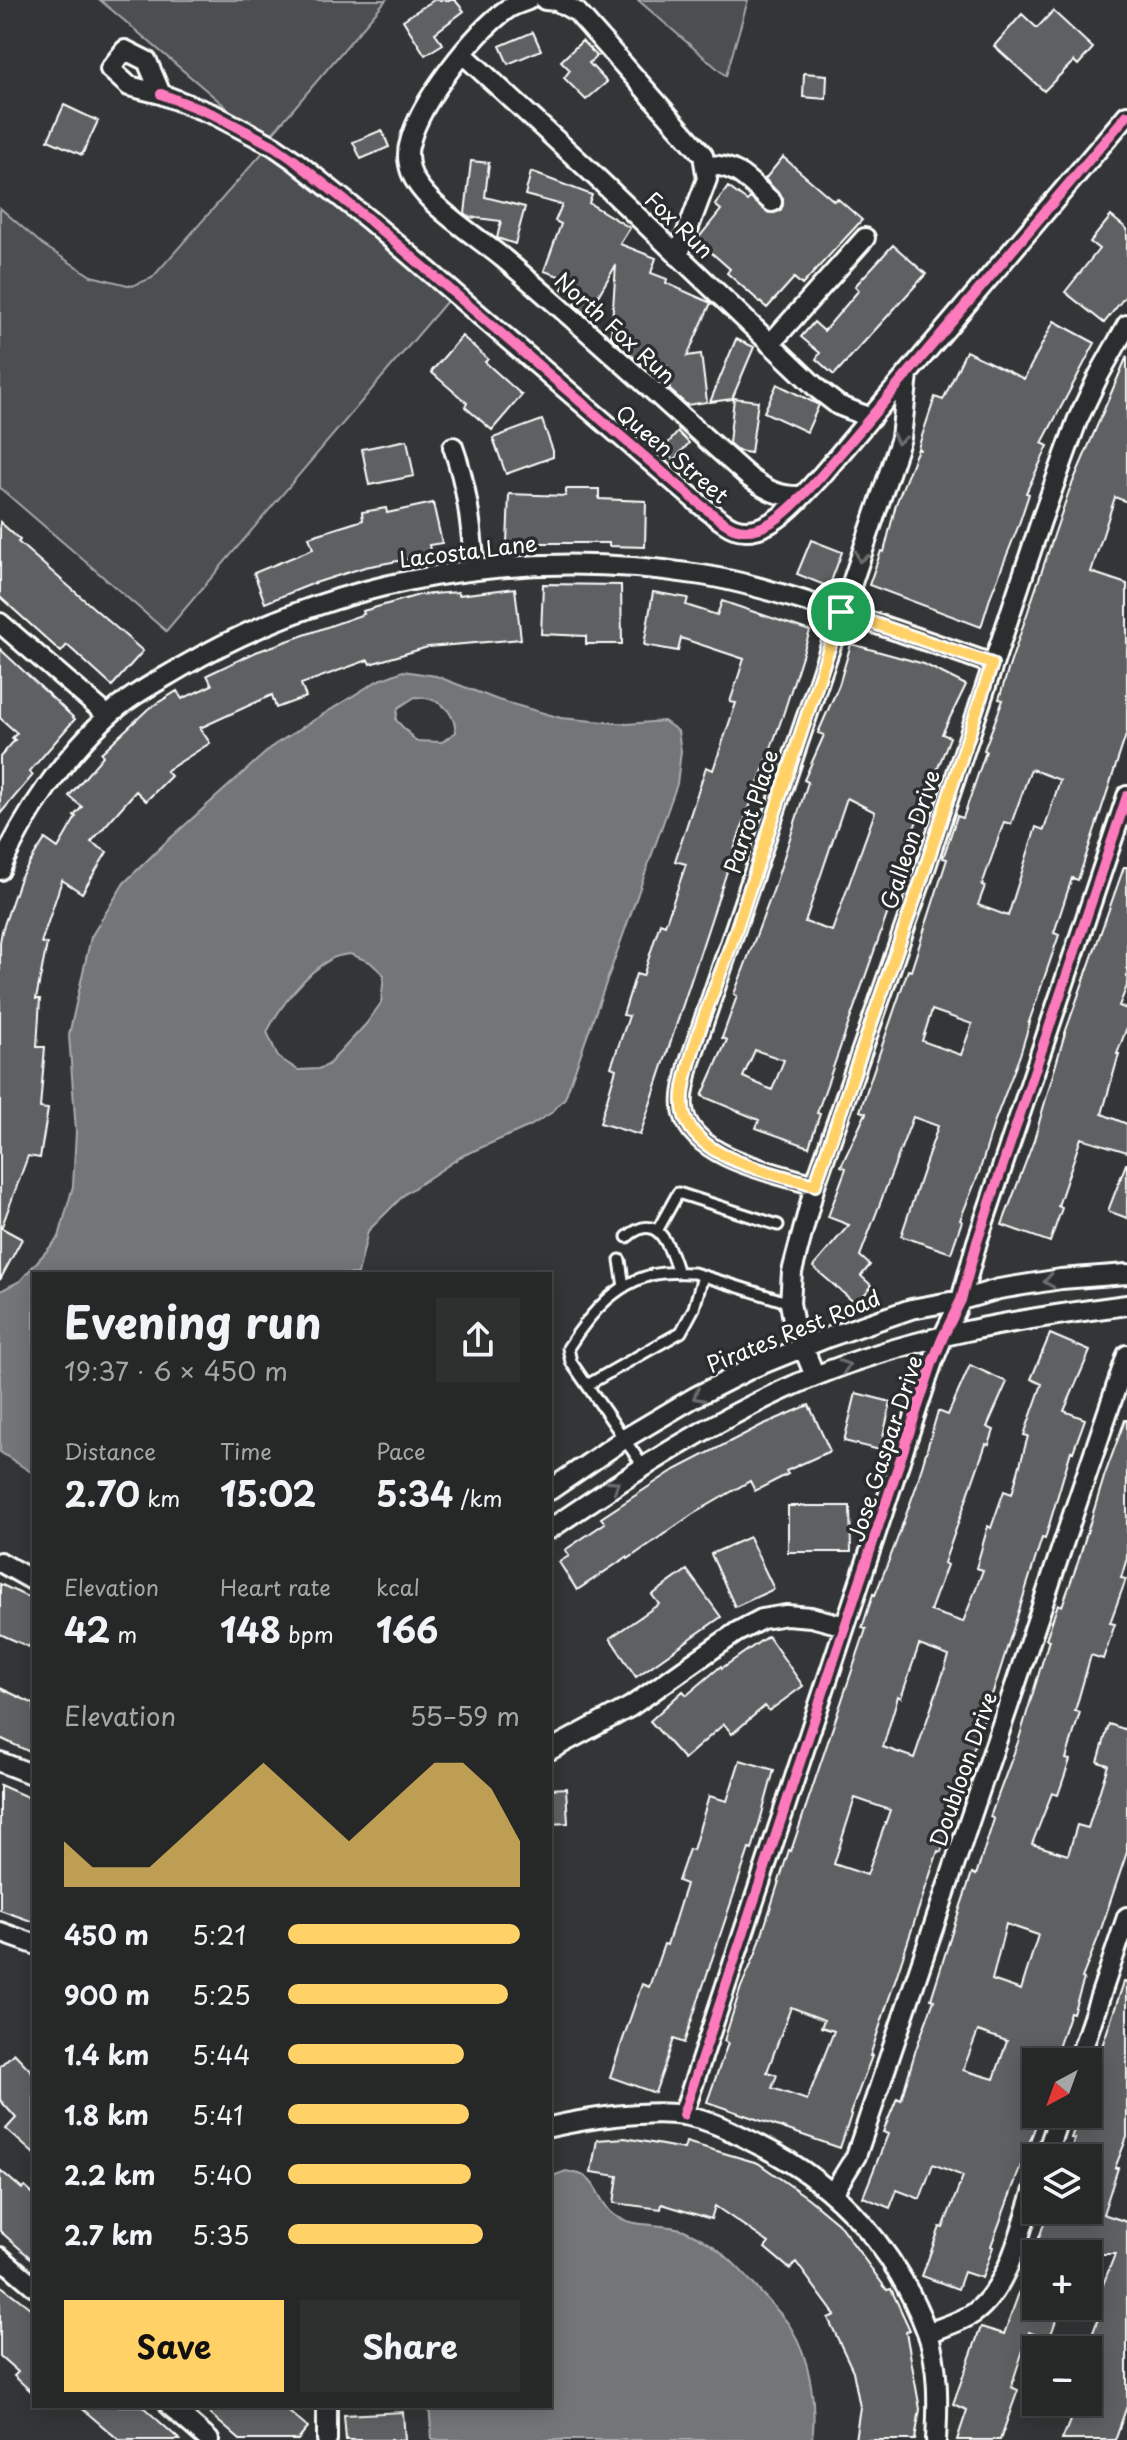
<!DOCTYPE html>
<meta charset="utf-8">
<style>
:root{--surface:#262828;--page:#2e3030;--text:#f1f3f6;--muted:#a4a6a8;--line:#424445;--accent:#ffd166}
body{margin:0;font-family:"Playpen Sans",sans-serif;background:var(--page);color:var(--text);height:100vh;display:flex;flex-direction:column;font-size:30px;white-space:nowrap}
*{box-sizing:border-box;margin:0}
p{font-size:26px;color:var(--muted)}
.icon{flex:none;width:44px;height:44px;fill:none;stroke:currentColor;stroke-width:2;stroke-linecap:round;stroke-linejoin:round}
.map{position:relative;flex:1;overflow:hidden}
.panel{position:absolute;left:32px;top:1272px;width:520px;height:1136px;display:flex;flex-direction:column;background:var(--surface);border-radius:0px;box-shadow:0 4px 20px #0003,0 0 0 2px var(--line)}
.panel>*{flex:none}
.needle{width:52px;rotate:221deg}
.buttons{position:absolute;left:1022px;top:2048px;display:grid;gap:16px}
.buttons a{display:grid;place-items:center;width:80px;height:80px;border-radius:0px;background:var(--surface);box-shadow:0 4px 20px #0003,0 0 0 2px var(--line);font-size:40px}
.pin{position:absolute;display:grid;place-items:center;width:68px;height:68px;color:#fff;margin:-34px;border:4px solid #fff;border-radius:50%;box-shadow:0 2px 8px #0007}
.round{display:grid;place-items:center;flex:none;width:84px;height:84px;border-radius:0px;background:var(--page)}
.summary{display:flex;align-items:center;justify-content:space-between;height:136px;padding:0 32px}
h1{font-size:44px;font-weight:700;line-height:60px}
.stats{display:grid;grid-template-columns:repeat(3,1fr);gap:12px;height:136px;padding:8px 32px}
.stats div{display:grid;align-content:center}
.stats b{font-size:34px;font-weight:700}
.stats small{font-size:22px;font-weight:400}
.stats p{font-size:22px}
.chart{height:224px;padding:16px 32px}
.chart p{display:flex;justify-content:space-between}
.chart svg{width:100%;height:144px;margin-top:8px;fill:var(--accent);opacity:.7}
.primary-button{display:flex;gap:16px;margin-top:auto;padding:16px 32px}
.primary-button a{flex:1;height:92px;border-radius:0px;background:var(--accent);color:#111;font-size:32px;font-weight:700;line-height:92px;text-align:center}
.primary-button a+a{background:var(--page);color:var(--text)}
ul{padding:0 32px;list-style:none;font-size:26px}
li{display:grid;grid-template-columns:128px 96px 1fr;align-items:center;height:60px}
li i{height:20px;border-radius:10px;background:var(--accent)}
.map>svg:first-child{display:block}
</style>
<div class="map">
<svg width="1127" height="2440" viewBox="0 0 1127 2440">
<rect width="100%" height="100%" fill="#333536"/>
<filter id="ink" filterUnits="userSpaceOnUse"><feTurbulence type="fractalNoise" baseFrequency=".0125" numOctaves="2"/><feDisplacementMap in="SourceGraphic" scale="16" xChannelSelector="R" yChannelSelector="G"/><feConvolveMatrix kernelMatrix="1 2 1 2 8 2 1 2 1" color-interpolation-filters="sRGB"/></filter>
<g filter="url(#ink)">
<path fill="#4c4f50" stroke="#a6a7a8" stroke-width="2" d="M100,0H386L266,141Z
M638,0H748L726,76Z
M265,150L362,228L447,301L166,631L0,488V208L43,245L91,276L132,286L152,278Z"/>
<path fill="#737576" stroke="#abacad" stroke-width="2" fill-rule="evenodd" d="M403,671L436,676L498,700L561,718L627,724L664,721L678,731L681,751L677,784L565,1098L551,1113L530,1126L462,1156L405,1194L368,1231L358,1274H34V1474L0,1452V1291L20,1281L59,1237L73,1186L76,1131L69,1035L91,937L124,883L165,843L274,745L377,681ZM415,697C438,697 454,709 456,732L442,742L416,741L396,720L398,708ZM350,954L370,962L384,975L381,1003L366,1024L328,1065L318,1069L298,1070L278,1057L267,1032C279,1008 306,972 331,959C336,956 344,955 350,954Z
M566,2171C572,2173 579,2173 584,2176C598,2184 600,2204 613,2214C633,2229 662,2222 684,2230C715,2243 733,2261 755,2286C766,2299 782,2313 791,2328C810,2358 817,2405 812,2440H432L429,2406H550V2177Z"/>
<path fill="#5f6162" stroke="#fff" stroke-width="2" fill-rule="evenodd" d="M434,0H455L464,11L435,33L443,44L425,55L403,20Z
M1053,11L1093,48L1078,65L1074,61L1044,91L994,46L1022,14L1037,28Z
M533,32L541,50L508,64L500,46Z
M582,41L597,56L589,63L607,82L586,100L564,78L570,70L561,61Z
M804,73L827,75L826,99L803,97Z
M64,105L98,121L82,155L48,140Z
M382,130L389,147L361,159L353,142Z
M783,157L834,201L837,198L862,220L802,285L794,278L767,308L727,273L730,269L697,240L721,210L715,205L728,187L747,201L750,198L769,213L780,211L783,205V198L765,179Z
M471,161L489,163L485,197L525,207L515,244L497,238L501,221L469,217L465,214Z
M531,172L592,195L589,203L630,228L620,244L656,258L651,273L667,279L666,283L711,303L687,356L701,354L707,402L687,405L670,390L667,366L645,367L628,352V346L621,345L611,336L616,265L587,315L575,304L578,298L562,289L568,279L544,271L561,224L555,221L562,205L525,195Z
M1111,216L1127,229V294L1104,323L1065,292L1099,249L1090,242Z
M893,245L926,274L834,375L816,359L820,353L801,337L814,322L824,331L859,290L855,286Z
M1054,321L1095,343L1042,443L1048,446L1026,493L1029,494L1018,527L991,595L981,627L869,585L881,551L884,552L896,504L915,456L918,449L921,450L918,448L935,397L943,400L966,351L1024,379Z
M462,336L488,359L485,362L522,395L492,430L465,407L467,403L431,372Z
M736,339L754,347L732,399L710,402Z
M1127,356V502L1115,497L1091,572L1127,584V732L1078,880L1072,878L1054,933L1059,935L1029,1022H1030L1020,1055L994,1123L979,1173L960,1220L962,1221L951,1253L901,1236L938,1126L913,1117L860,1256L870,1265L861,1276L872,1286L856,1304L813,1267L849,1225L828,1217L846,1168L841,1166L866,1113L860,1111L872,1075L908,970L911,971L947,859L943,858L957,816L963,818L986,751L984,750L1003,700L999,699L1010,664L1069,491ZM1031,769L1060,780L1044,830L1036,827L1008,916L978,905L985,886L982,885L1004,822L1011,824ZM932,1010L972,1024L961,1055L922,1041Z
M777,384L819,405L807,432L764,412Z
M734,398L758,401L751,453L738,451L729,443Z
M542,420L553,451V457L506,474L493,438Z
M678,432L689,443L674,460L662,450Z
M407,440L414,476L369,485L362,449Z
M566,489H599V499L646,501L645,547L609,546V543H507L509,494L566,496Z
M433,503L442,543L429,545L431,555L365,567L312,584L265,603L254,573L313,549L309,537L363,520L362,512L386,508L387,513Z
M0,522L20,540L18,542L143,651L112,686L67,645L61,652L0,597Z
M811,540L842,552L829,587L797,574Z
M543,584L621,585L622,644H586V636L541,634Z
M515,588L521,639L428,647L370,664L368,660L301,684L306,697L276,708L272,695L200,728L210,743L166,771L171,776L146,801L136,791L91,842L107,852L82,893L62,880L41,943L47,944L36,999H40L37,1047H45L40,1108L48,1109L40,1158L28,1156L2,1226H0V942L2,931L20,878L45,839L58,848L76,817L74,816L82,807L69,796L103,756L101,753L148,709L177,691L182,699L212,685L207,675L256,652L364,614L363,611L419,595L458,592V595Z
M653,592L688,598L686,605L717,615L722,601L810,631L782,718L737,841L640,1135L600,1123L616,1069L611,1067L629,1016L623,1015L636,974L643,976L660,923L665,925L686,864L675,861L706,767L713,770L736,703L730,702L744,659L681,638L678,651L644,645Z
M851,644L924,664L966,685L942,734L950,737L929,791L931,793L907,842L912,844L817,1113L820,1114L809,1147L756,1128L759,1120L702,1096L727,1040L722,1038L737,996L734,994L773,891L808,782L804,780L824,735L818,733L839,685ZM847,798L875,812L832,931L805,922ZM755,1050L784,1060L772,1090L743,1077Z
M0,649L75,719L29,772L33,775L0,814V757L15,740L12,738L17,733L0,718Z
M1124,867H1127V986L1119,1006L1127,1009V1027L1117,1054H1119L1102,1114L1127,1124V1152L1081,1138L1058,1206L1062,1208L1050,1242L1002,1225L1034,1140L1065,1033Z
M1126,1164H1127V1218L1108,1211Z
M0,1227L22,1239L0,1280Z
M1050,1334L1090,1351L1064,1411L1085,1419L1073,1452L1071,1451L1045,1539L1042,1538L995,1686L969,1762H967L941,1852L938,1851L919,1908L870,2056H872L850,2114L851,2115L840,2148L707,2102L728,2043L724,2041L741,1987L756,1953L789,1850L791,1851L866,1629L862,1628L873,1594L875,1595L895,1545L916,1487L938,1411L948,1415L970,1365L1007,1382L987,1427L994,1430L989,1445L986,1444L944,1563L947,1565L930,1611L963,1622L983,1570L976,1568L988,1526L991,1528L1004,1491L1012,1494L1028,1436L1024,1435L1042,1384L1031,1379ZM919,1645L949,1656L914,1758L883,1747L898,1696L901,1698ZM855,1798L890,1810L867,1875L834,1864ZM791,2007L824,2020L821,2027L834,2031L807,2100L772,2088L777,2075L767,2072Z
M856,1393L891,1402L880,1450L844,1441Z
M809,1405L830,1451L786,1471L788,1474L755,1491L750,1481L693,1514L628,1559L627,1557L577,1590L559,1562L569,1556L565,1550L605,1523L601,1518L671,1472L762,1425Z
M1125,1420H1127V1558L1121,1578L1126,1579L1110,1623L1115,1624L1103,1659L1091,1655L1075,1711L1080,1712L1066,1759L1070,1760L1058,1795L1052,1793L1032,1844L1068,1855L1077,1825L1088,1828L1108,1765L1098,1762L1109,1724L1127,1730V1852L1098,1938L1082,1978L1084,1979L1073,2013L1070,2012L1055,2057L1036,2050V2114H1040L991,2246L993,2247L982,2278L964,2272L958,2289L922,2276L940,2227L943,2228L963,2176L933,2164L920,2199L897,2190L890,2208L863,2197L888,2134L883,2132L897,2098L901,2100L916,2049L934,2000L931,1999L954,1926L972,1873L976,1875L994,1819L990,1817L1018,1742L1049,1640L1046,1639L1058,1604L1062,1606L1078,1562L1105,1474ZM1006,1924L1038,1935L1021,1990L992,1980ZM978,2031L1007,2041L994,2079L963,2070Z
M788,1506H850L851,1552H788Z
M749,1537L774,1589L735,1607L711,1554Z
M687,1570L721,1617L636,1677L610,1638L659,1604L652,1595Z
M0,1584L34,1600V1636L29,1647L0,1634Z
M768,1636L803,1686L769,1711L765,1706L732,1734L724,1724L684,1759L650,1721L683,1691L687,1695L721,1666L722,1668Z
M0,1688L34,1704V1754L0,1738Z
M740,1760L774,1770L752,1850L749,1849L684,2043L674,2039L655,2093L610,2077L642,1984L649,1987L664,1944L667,1945L686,1884L678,1881L689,1849L693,1850L709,1796L727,1801Z
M0,1785L34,1800V1922L0,1910Z
M566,1788L568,1823L550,1824V1789Z
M1124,1982H1127V2137L1115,2168H1118L1103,2214L1127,2222V2406L1115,2440H1062L1071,2418L1065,2416L1069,2402H1088V2346L1102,2308L1095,2305L1115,2254H1036V2306H1061L1049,2340L1029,2332L1011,2387L1018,2390L1000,2440H957L967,2410L953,2404L981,2327L1004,2334L1049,2210H1088V2158H1068L1075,2139L1071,2138L1080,2114H1088V2087Z
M14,2053L34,2074V2154L6,2129L16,2118L0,2100V2066Z
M625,2138L684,2149L686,2142L758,2163L808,2198L838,2223L887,2290L891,2289L910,2330L906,2332L920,2409L915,2440H855L860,2407L853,2371L828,2318L835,2315L796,2262L790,2269L765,2248L769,2243L715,2206L711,2219L662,2204L661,2209L614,2203L618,2176L591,2172L597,2140Z
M0,2170L22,2189L25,2187L34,2195V2261L0,2231Z
M0,2285L34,2311V2394L14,2376L18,2372L0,2356Z
M79,2406H142L180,2440H119Z
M201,2406H282L308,2428L298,2440H240Z
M403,2412L405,2440H346L344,2415Z"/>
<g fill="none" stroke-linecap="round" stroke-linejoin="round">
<defs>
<path id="lane" d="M657,1231L678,1193L778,1225
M627,1237C659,1209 670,1249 678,1273
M620,1260L624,1287
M587,1385L681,1332L694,1308L703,1276
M643,1466L571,1362L568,1348C590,1313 619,1278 663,1273C673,1272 684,1273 694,1273L790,1303"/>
<path id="street" d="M528,0C521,3 512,5 506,10C473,34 420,102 410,142C407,151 408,163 411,172C422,203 478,237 504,259C588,330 668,405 750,478C768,491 780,497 802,496
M545,0L557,1L577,12L703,155L707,179L678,256
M125,50L147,61L161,94L129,86L110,69Z
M463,54L592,173L820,391L838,405L871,418
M161,94L215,115L274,146L294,160L369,220L702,506C712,513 723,524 734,528C768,540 800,498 821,476L1127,115
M705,165C738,164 748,181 772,202
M770,344L865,238
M453,447C468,488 471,527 475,570
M0,623L108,716
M0,870C23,816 64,757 107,717C129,696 157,682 182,667C339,575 524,547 702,575C740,581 778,593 814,604C874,622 933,643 992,664
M815,1185C777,1173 696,1159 684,1114C680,1098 686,1081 689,1065L901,438L908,374
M815,1376L794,1325L790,1303L792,1272L815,1185L923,875L1041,521L1077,421L1099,375L1127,325
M550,1490L624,1439L695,1397L750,1369L829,1337L911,1309L961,1300L999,1289L1061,1279L1127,1274
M550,1529C634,1472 718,1416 813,1377C913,1336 1020,1319 1127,1305
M0,1562L34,1581
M550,1750L630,1707L737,1632L762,1619L786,1615L811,1617L845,1626
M0,1762L34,1775
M0,1932L34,1944
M1078,2062L1127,1917
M683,2115L933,1361L943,1337L961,1300L977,1242L1127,796
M550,2127C585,2119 648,2109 683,2115C710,2119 737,2134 761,2146C839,2185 896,2250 927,2332C939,2364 938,2406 936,2440
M1045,2158L1060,2114
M833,2193L856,2156L1127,1355
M0,2257L34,2286
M928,2333C942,2327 961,2322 974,2313C1011,2285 1021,2226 1036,2184
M170,2406L209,2440
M327,2440V2406"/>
</defs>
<use href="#lane" stroke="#fff" stroke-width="15"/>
<use href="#street" stroke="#fff" stroke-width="24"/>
<use href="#lane" stroke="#2a2d2e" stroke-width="9"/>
<use href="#street" stroke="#2a2d2e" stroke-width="18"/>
<defs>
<path id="cycleway" d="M161,94L215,115L274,146L294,160L369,220L702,506C712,513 723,524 734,528C768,540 800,498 821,476L1127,115
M683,2115L933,1361L943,1337L961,1300L977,1242L1127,796"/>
</defs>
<use href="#cycleway" stroke="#2a2d2e" stroke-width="15"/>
<use href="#cycleway" stroke="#fd7abc" stroke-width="10"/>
</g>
<defs><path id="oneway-chevron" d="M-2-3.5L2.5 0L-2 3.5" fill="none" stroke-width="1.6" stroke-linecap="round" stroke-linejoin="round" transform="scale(2)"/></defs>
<g stroke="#6a6c6d">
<use href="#oneway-chevron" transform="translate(899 439) rotate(103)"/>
<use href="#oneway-chevron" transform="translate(861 557) rotate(108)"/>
<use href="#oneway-chevron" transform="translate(1049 1281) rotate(171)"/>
<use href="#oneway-chevron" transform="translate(845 1366) rotate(-18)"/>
<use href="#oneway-chevron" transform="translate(698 1396) rotate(152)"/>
<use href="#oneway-chevron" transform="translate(614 1485) rotate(-34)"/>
</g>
</g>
<g fill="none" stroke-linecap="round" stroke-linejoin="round" filter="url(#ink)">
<defs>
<path id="route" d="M841,612L992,664L923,875L815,1185C775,1173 701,1161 685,1117C680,1102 684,1084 688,1069C699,1024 719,980 734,936C770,828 805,720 841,612Z"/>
</defs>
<use href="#route" stroke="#fff" stroke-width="16"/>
<use href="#route" stroke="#ffd166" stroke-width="10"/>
</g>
<g text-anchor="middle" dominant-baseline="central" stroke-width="7" stroke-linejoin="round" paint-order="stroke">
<g font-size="22" fill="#fff" stroke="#2a2d2e">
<text transform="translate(680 224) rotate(44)">Fox Run</text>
<text transform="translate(616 327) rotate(42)">North Fox Run</text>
<text transform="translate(673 453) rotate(40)">Queen Street</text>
<text transform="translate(468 550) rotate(-7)">Lacosta Lane</text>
<text transform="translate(750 811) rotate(-72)">Parrot Place</text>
<text transform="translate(909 839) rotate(-72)">Galleon Drive</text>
<text transform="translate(793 1330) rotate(-22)">Pirates Rest Road</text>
<text transform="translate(884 1448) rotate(-72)">Jose Gaspar Drive</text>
<text transform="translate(962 1769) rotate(-71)">Doubloon Drive</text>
</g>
</g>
</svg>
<div class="buttons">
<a><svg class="needle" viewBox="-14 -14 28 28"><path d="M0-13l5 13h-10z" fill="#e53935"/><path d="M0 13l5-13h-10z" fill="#a4a6a8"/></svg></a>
<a><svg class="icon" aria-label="layers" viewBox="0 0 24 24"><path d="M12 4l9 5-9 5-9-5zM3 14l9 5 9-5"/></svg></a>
<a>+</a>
<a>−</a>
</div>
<div class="pin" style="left:841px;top:612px;background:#1e9e55"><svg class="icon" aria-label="arrive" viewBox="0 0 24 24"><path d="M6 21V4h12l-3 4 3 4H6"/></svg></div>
<section class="panel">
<div class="summary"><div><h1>Evening run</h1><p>19:37 · 6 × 450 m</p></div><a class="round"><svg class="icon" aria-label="share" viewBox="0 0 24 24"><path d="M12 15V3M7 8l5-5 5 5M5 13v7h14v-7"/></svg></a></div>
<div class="stats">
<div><p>Distance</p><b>2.70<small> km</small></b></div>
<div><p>Time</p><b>15:02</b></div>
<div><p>Pace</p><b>5:34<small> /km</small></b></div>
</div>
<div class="stats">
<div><p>Elevation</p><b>42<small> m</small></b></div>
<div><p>Heart rate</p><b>148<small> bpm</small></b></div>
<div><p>kcal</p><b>166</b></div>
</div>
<div class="chart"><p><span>Elevation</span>55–59 m</p>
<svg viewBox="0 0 160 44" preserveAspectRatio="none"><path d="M0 44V30L10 38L20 38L30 38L40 30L50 22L60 14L70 6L80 14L90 22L100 30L110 22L120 14L130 6L140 6L150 14L160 30V44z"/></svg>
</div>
<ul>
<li><b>450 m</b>5:21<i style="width:100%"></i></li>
<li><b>900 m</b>5:25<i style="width:95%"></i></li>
<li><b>1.4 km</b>5:44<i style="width:76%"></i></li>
<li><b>1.8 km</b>5:41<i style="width:78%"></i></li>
<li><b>2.2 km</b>5:40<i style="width:79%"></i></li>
<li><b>2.7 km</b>5:35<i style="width:84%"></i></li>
</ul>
<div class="primary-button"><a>Save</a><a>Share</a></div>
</section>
</div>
